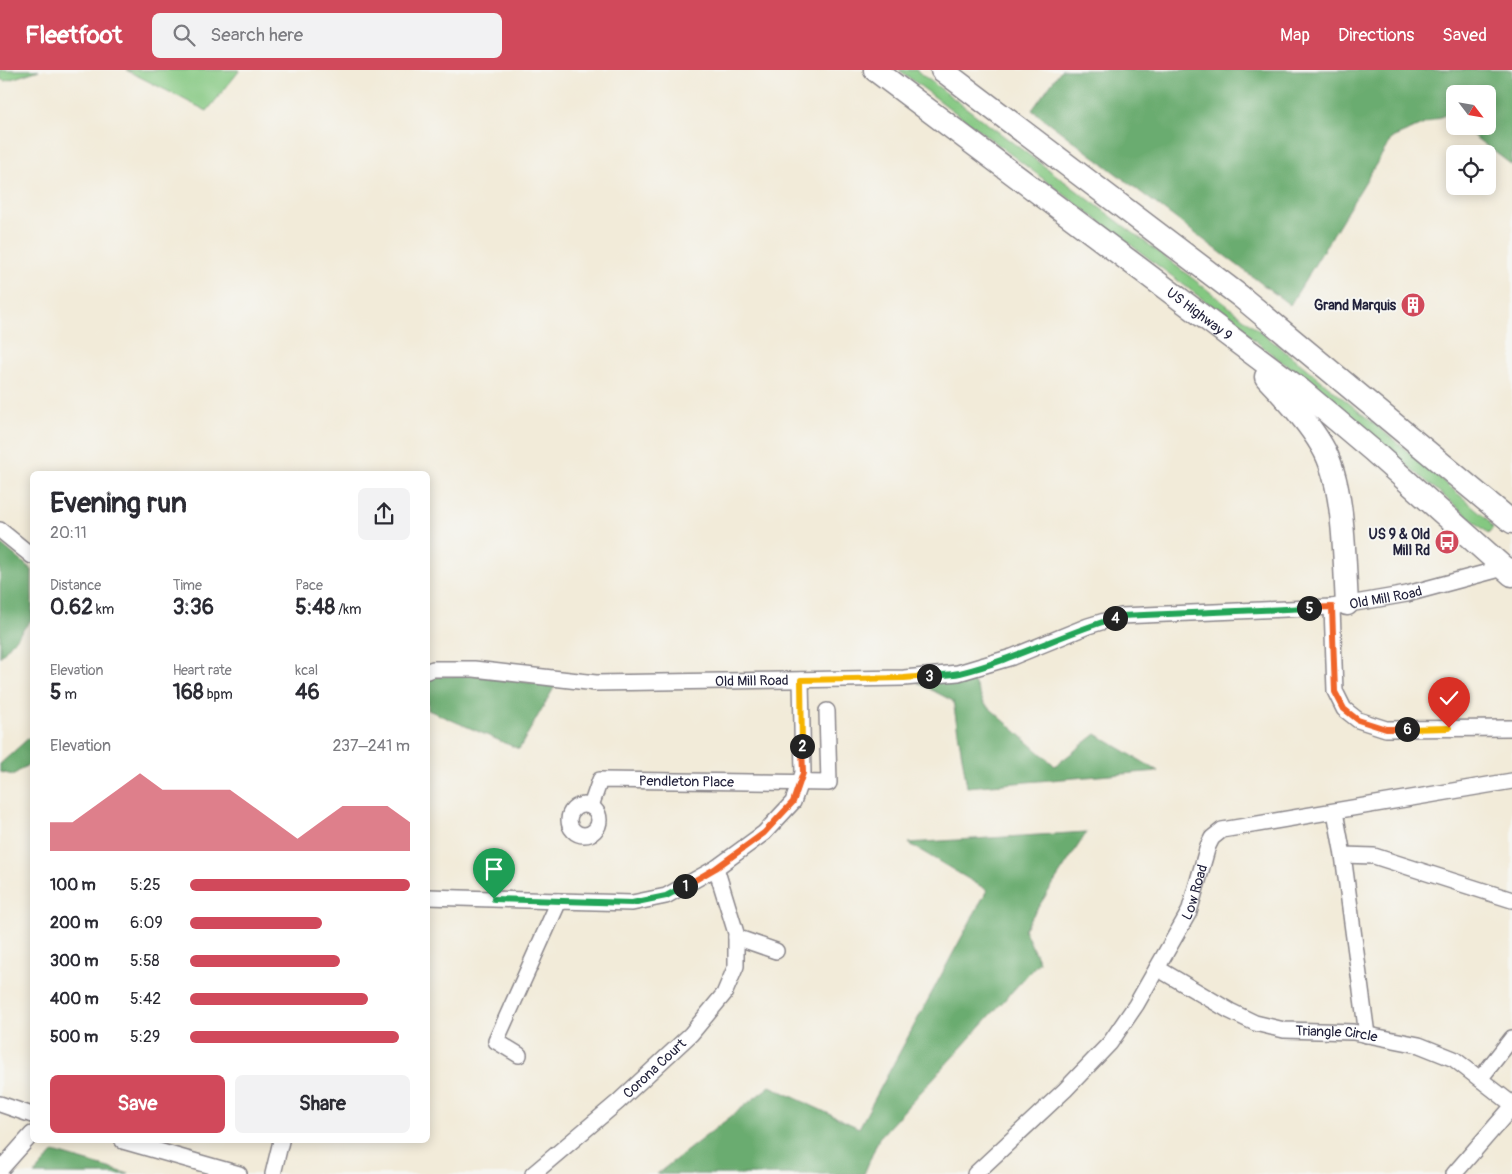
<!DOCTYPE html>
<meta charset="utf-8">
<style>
:root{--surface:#fff;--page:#f2f2f3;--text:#2b2b33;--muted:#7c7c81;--accent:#d1495b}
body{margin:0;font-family:Pangolin,sans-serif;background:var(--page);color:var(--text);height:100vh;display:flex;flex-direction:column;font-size:19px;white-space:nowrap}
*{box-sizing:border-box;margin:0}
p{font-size:16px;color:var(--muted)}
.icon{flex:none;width:28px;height:28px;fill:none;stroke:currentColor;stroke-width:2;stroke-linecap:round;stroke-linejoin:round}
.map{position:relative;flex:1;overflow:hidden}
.sheet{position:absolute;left:30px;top:401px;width:400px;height:672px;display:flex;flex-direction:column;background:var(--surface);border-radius:8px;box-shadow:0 2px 12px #0003}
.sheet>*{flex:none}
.needle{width:32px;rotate:121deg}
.tools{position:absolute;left:1446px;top:15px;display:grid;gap:10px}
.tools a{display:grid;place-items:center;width:50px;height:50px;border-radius:8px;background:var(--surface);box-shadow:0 2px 12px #0003;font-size:25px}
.pin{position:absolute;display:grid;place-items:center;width:42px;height:42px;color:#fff;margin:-51px -21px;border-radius:50% 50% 50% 0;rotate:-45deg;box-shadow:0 0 5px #0007}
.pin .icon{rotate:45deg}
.km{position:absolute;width:25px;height:25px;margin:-12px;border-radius:50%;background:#222;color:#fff;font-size:14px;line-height:25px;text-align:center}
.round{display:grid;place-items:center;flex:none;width:52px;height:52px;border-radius:8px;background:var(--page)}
.summary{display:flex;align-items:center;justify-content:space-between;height:85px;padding:0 20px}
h1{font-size:28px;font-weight:800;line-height:38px}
.metrics{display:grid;grid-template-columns:repeat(3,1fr);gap:8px;height:85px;padding:5px 20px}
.metrics div{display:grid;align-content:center}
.metrics b{font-size:21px;font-weight:800}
.metrics small{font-size:14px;font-weight:400}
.metrics p{font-size:14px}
.chart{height:140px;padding:10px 20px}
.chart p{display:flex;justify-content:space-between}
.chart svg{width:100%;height:90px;margin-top:5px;fill:var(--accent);opacity:.7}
.cta{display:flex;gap:10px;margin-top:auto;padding:10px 20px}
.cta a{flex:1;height:58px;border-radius:8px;background:var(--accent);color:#fff;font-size:20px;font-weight:800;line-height:58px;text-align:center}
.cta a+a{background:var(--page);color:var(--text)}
ul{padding:0 20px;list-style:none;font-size:16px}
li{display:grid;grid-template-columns:80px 60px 1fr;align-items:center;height:38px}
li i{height:12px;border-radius:6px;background:var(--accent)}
header{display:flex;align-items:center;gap:30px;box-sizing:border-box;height:70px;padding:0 25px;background:var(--accent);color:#fff}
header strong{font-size:24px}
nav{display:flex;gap:28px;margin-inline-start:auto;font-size:18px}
.search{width:350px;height:45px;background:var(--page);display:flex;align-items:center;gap:12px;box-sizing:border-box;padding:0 18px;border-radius:8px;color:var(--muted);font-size:19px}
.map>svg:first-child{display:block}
</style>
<header>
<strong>Fleetfoot</strong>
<div class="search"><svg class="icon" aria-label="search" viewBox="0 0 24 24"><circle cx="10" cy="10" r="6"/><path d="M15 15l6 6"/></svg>Search here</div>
<nav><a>Map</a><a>Directions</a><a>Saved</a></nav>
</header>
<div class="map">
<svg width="1512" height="1104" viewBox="0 0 1512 1104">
<rect width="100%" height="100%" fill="#f6f6f2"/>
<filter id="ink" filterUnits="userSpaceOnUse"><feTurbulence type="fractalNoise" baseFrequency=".02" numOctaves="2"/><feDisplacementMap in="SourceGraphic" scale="10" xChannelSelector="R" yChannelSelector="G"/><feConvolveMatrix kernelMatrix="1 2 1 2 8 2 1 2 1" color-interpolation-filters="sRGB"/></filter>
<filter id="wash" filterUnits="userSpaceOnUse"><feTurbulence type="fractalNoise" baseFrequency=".0096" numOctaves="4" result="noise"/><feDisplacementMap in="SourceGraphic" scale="20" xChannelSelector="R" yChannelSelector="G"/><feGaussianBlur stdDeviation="1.12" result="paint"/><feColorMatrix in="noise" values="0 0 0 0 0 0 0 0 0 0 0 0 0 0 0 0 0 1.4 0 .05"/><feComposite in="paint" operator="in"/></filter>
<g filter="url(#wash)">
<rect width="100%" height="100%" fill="#f2ebd9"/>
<path fill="#84c881" stroke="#53755e" d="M0,0H39L5,11L0,9Z
M126,0H240L207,41Z
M899,0H916C996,61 1077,120 1157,181C1268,266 1376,354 1482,444L1489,451L1493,458L1488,463L1316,319L1209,234Z"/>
<path fill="#6bac6f" stroke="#466755" d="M1061,0H1512V95L1460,56H1488V24H1455V53L1445,45L1392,68L1290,235L1032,40Z
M0,473L32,500V549L0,587Z
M473,605L555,616L519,679L428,640V607Z
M972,608L984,633L1055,696L1096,664L1158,701L967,717L953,631L918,613Z
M32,665V692L13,705L0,702V694Z
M1087,762L1024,859L1039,892L879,1068L864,1104H657L770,1016L859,1058L987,820L908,773Z
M54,1082L129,1104H34Z"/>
</g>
<g filter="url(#ink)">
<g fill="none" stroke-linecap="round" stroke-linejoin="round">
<defs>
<g id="minor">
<path d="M0,460L32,486"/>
<path d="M1332,537L1335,621L1344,639L1358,650L1386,659L1512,658"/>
<path id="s1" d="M428,601L433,599H474L596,613L904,608L958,603L1012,587L1088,556L1121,546L1332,537L1407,524L1511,496"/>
<circle cx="584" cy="750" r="15"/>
<path id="s2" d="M591,736L600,710L829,713L827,641"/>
<path d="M1335,742L1343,785L1367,965"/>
<path d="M1343,785L1374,786L1512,830"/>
<path d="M428,827L559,831"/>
<path d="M736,867L776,881"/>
<path id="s3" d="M1157,898L1230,941L1255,953L1284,960L1353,962L1419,975L1454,989L1512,1034"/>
<path d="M519,985L496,971L559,831L632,833L666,826L716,798L764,763L793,732L803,703L801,610"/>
<path d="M1480,1009L1512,968"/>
<path d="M0,1034L32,1045"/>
<path d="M123,1071L239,1104"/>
<path d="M0,1100L32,1064"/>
<path d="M273,1104L281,1071"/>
<path id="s4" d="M533,1104L618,1032L691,964L724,924L736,896V863L716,798"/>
<path id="s5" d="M975,1104L1065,1020L1110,973L1136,935L1189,842L1208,776L1212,768L1222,760L1512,711"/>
<path d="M1454,1104L1512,1037"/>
</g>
<g id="highway">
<path id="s6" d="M875,0L1301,320L1372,380L1512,505"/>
<path d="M942,0L1240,226L1512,452"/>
<path d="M1266,307C1286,329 1307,350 1322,376C1345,414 1344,489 1347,534"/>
</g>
</defs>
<use href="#minor" stroke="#8a868a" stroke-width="18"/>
<use href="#highway" stroke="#8a868a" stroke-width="25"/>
<use href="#minor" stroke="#fff" stroke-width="15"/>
<use href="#highway" stroke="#fff" stroke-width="22"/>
</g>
</g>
<g fill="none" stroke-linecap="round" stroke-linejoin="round" filter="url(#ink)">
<defs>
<path id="split-1" d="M494,829L632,833L666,826L685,816"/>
<path id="split-2" d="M685,816L716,798L764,763L793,732L803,703L802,676"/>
<path id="split-3" d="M802,676L801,610L904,608L929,606"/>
<path id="split-4" d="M929,606C939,605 950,605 960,603C1013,590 1062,564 1115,548"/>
<path id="split-5" d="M1115,548L1121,546L1309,538"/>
<path id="split-6" d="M1309,538L1332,537L1335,622L1344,639L1358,650L1386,659H1407"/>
<path id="split-7" d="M1407,659L1449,658"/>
</defs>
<use href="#split-1" stroke="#fff" stroke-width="10"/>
<use href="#split-2" stroke="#fff" stroke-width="10"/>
<use href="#split-3" stroke="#fff" stroke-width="10"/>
<use href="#split-4" stroke="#fff" stroke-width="10"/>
<use href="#split-5" stroke="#fff" stroke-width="10"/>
<use href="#split-6" stroke="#fff" stroke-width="10"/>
<use href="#split-7" stroke="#fff" stroke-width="10"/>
<use href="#split-1" stroke="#22a559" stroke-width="6"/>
<use href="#split-2" stroke="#f0652b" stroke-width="6"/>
<use href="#split-3" stroke="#f5b400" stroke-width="6"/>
<use href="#split-4" stroke="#22a559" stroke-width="6"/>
<use href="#split-5" stroke="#22a559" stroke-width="6"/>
<use href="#split-6" stroke="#f0652b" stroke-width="6"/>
<use href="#split-7" stroke="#f5b400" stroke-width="6"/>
</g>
<defs>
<symbol id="building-disc" viewBox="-11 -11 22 22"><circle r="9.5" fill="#d1495b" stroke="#f6f6f2"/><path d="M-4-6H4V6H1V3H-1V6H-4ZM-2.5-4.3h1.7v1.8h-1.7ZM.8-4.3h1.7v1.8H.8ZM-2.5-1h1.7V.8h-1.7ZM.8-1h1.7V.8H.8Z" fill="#fff"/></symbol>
<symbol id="bus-disc" viewBox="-11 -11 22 22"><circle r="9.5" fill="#d1495b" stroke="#f6f6f2"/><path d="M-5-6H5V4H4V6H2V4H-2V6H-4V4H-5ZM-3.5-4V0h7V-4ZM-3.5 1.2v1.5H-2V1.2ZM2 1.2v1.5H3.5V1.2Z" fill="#fff"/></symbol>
</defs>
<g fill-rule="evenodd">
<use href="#building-disc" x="1399" y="221" width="28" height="28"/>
<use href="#bus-disc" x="1433" y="458" width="28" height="28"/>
</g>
<g text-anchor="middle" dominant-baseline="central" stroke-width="4" stroke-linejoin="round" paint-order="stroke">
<g font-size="14" font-weight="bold" fill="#22223b" stroke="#f6f6f2" text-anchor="end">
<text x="1396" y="235">Grand Marquis</text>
<text x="1430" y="464">US 9 &amp; Old<tspan x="1430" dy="16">Mill Rd</tspan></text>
</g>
<g font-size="14" fill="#22223b" stroke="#f6f6f2">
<text stroke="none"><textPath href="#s6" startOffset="406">US Highway 9</textPath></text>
<text stroke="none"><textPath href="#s1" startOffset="970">Old Mill Road</textPath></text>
<text stroke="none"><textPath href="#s1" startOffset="325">Old Mill Road</textPath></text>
<text stroke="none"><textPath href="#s2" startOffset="114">Pendleton Place</textPath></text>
<text stroke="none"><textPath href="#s5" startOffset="362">Low Road</textPath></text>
<text stroke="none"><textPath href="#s3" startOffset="195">Triangle Circle</textPath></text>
<text stroke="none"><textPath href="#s4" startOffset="161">Corona Court</textPath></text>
</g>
</g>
</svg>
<div class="tools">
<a><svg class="needle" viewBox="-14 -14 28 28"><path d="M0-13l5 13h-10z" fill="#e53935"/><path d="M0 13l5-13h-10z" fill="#7c7c81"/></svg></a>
<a><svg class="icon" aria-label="locate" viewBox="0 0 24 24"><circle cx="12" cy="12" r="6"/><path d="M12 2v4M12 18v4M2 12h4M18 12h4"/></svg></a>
</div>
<div class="pin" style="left:494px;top:829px;background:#1e9e55"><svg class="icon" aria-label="arrive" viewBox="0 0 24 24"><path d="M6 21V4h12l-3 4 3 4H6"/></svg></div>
<div class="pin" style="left:1449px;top:658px;background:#d93025"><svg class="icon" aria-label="check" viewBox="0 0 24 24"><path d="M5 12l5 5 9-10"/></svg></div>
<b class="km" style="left:685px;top:816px">1</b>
<b class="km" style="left:802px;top:676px">2</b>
<b class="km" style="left:929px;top:606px">3</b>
<b class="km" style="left:1115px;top:548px">4</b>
<b class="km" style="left:1309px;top:538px">5</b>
<b class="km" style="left:1407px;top:659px">6</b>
<section class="sheet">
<div class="summary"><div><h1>Evening run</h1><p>20:11</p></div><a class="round"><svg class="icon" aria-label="share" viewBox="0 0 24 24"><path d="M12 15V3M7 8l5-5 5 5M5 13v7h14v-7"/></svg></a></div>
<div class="metrics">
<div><p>Distance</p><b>0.62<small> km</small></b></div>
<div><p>Time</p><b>3:36</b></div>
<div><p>Pace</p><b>5:48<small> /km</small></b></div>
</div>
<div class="metrics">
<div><p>Elevation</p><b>5<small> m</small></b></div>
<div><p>Heart rate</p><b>168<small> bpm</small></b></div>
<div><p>kcal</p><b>46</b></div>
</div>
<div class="chart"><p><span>Elevation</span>237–241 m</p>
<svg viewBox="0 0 160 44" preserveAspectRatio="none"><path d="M0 44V30L10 30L20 22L30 14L40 6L50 14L60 14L70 14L80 14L90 22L100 30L110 38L120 30L130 22L140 22L150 22L160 30V44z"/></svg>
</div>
<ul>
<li><b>100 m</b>5:25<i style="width:100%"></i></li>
<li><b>200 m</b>6:09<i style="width:60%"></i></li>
<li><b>300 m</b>5:58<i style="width:68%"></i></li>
<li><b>400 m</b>5:42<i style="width:81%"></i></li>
<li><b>500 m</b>5:29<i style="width:95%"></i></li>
</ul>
<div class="cta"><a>Save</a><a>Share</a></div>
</section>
</div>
